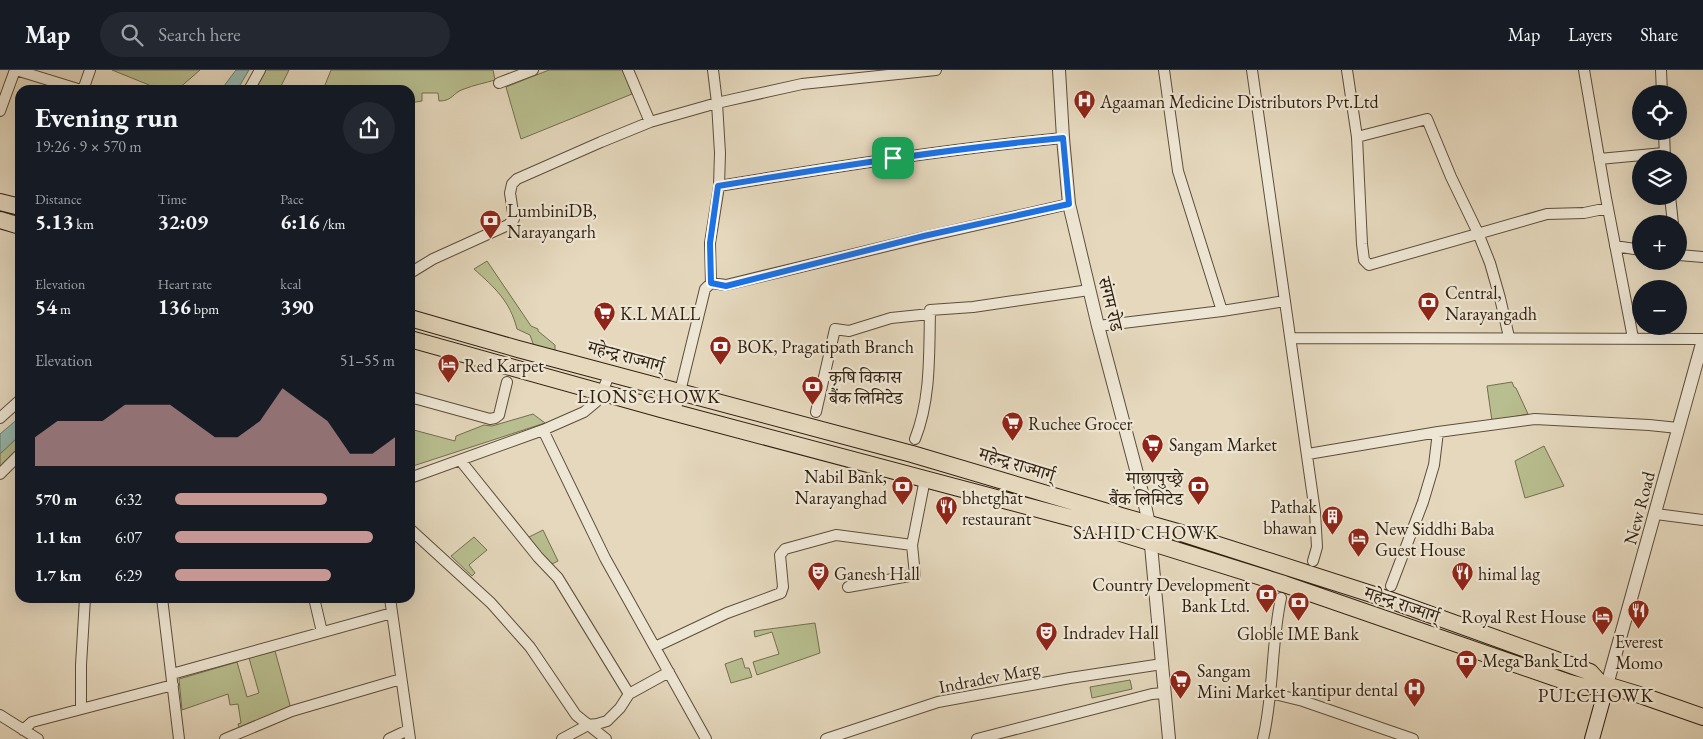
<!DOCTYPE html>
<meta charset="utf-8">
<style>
:root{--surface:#171b24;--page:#242831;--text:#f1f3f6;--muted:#9ea1a6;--line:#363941;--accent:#c59692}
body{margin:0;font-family:"EB Garamond","Noto Serif Devanagari",serif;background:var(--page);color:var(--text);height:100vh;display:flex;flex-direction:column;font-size:19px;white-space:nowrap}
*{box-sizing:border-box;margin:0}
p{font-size:16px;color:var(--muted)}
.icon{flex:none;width:28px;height:28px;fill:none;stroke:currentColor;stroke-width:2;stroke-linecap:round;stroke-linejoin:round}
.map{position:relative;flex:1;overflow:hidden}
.drawer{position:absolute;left:15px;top:15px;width:400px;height:518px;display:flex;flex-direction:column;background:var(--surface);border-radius:15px;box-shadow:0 5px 20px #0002}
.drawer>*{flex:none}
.fabs{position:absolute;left:1632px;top:15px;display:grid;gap:10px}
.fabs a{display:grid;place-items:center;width:55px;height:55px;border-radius:50%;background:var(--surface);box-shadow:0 5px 20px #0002;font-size:25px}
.pin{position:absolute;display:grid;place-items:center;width:42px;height:42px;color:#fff;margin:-21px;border-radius:10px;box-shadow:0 2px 8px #0006}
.round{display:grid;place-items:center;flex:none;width:52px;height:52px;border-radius:26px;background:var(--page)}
.headline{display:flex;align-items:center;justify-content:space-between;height:85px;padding:0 20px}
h1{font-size:28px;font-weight:700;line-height:38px}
.metrics{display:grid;grid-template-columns:repeat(3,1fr);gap:8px;height:85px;padding:5px 20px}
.metrics div{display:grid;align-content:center}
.metrics b{font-size:21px;font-weight:700}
.metrics small{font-size:14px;font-weight:400}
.metrics p{font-size:14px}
.chart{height:140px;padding:10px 20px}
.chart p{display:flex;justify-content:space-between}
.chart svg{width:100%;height:90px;margin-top:5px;fill:var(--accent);opacity:.7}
ul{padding:0 20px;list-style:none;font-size:16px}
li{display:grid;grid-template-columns:80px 60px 1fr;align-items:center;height:38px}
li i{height:12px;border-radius:6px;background:var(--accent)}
header{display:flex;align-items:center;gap:30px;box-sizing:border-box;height:70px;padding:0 25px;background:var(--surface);border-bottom:1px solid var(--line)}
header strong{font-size:24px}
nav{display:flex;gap:28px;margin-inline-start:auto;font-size:18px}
.search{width:350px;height:45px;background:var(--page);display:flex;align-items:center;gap:12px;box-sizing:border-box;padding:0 18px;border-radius:28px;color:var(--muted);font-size:19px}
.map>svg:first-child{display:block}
</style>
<header>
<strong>Map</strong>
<div class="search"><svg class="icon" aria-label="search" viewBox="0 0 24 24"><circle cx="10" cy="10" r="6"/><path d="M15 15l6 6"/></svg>Search here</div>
<nav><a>Map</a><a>Layers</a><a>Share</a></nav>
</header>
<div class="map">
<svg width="1703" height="669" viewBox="0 0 1703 669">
<rect width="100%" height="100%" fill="#e5d8bd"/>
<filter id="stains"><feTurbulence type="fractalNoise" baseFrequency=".004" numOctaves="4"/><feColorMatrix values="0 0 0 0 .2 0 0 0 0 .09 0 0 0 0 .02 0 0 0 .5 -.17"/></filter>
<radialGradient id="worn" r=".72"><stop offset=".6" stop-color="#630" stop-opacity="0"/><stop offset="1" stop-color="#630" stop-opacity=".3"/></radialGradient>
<path fill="#b8be8f" stroke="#746e50" d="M112,0H200L177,20L159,19Z
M263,0H289L279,20H252Z
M331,0H493L495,10C485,13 474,15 464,19C452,23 453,31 439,31L438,23H422V31L410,33V20H323Z
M549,0H623L632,24L521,69L506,17Z
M487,191L531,256L538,259V261L555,275V282L534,276L530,265L517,259C510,231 495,218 474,199Z
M1512,312L1514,317L1516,318L1528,344L1492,351L1487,316Z
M533,344L545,353L410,397V359L455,371L456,366L484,355L492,356Z
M20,365V379L0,399V384Z
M1544,376L1564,416L1525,428L1515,391Z
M543,460L558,491L552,494L539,483L529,467Z
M474,467L487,480L469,495L475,503L472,506L451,486Z
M815,553L820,583L757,605L753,592L779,584L772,562L755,567L754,561Z
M275,581L291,639L239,658L238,654L241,653L238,634L230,635L228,624L182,640L179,609L237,592L247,627L259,623L249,588Z
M742,588L745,598H749L752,607L731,613L725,594Z
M1130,610L1132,619L1092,628L1090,617Z"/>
<path fill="#96bab0" stroke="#6d7c70" d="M236,0H249L237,20H221Z
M20,347V365L0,384V364Z"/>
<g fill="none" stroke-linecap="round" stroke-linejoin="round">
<defs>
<path id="minor" d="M16,0L81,20
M628,0L650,52
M1164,0L1178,101L1222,241
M1252,0L1315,442L1317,477L1313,491
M1347,0L1357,67L1362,174L1364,190L1369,195L1547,144L1584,143L1608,138
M1584,0L1606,128L1633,268
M1661,0L1662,24
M499,13L533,0
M83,20L90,0
M249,20L260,0
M0,41L15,0
M1664,61L1665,89
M1357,67L1427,49L1451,107L1478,163L1490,193L1500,228L1509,267
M1599,89L1664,83
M719,116C833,97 947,79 1063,68
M1670,126L1673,154
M1615,176L1641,180
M1679,185L1703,187
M410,203L433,189L508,155L514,149L510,123L512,114L517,109L601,72L650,52L717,33L802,14L936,0
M711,213L726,215L924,167L1069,134
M1098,256L1222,241L1285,231
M1291,268L1703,269
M410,327L490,349L495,348L499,345L507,312
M675,342L705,219L711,213L710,173L719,116L720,83L717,33L713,0
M816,342L835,259L849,261L891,248L930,244
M0,348L20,330
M543,360L605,488L706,669
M915,369C931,329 929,284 930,240L973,237L1089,220
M1308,384L1438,362L1535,349L1649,355L1678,358
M460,390L538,487L558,508L629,624L620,638L607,651L597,654L588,655L562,669
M0,404L20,384
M410,408L543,360L584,342L596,332L602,322L610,303
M1656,444L1703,450
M410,459L491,533L530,577L576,645L606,669
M1391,516L1423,432L1434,395L1438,362
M848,517L915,505L912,475L925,409
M162,528L179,669
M314,528L322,562
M390,528L410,669
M655,577L727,543L781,523L783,517L780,485L785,479L836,465L912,475
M172,604L392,543
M1271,623L1303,631L1413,669
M629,624L669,602
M81,639V595L85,528
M0,645L38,669
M23,660L32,652L173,615
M225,669L292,641L401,609
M389,669L408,660
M826,669L938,632L1070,608L1162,594
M977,669L1152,624L1164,623
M1263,669C1274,623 1271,574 1281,528"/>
<path id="tertiary" d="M1059,0L1063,68L1069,134L1098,256L1143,426L1149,454L1169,669
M1607,615L1703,270"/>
<path id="secondary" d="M1592,669L1607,615"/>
<path id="trunk" d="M0,132L20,137
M0,150L20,156
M410,248L518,279L912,384L1121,446L1181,463L1387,529L1590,602L1600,613
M410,269L661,339L1079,450L1284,514L1570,613L1585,617L1600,613L1643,626L1703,647"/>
</defs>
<use href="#minor" stroke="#5d4d3b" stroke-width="12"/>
<use href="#tertiary" stroke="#5d4d3b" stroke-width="14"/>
<use href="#secondary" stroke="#301f10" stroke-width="16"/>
<use href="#trunk" stroke="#301f10" stroke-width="18"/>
<use href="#minor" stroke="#eee6d4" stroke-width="10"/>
<use href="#tertiary" stroke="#eee6d4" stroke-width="12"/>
<use href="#secondary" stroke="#eee6d4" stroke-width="14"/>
<use href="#trunk" stroke="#e5d8bd" stroke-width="16"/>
</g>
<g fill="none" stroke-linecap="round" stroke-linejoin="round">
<defs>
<path id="route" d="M1063,68L1069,134L924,166L726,216L711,213L710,173L718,116C833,97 947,79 1063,68Z"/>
</defs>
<use href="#route" stroke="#fff" stroke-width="10"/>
<use href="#route" stroke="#1a73e8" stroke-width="6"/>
</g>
<defs>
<symbol id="hospital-pin" viewBox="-11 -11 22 30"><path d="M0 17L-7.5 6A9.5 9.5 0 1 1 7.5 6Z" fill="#8f2418" stroke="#eee6d4"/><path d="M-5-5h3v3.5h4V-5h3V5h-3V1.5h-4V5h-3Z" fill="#fff"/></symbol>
<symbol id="bank-pin" viewBox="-11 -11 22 30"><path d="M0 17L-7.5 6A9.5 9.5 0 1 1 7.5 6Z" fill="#8f2418" stroke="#eee6d4"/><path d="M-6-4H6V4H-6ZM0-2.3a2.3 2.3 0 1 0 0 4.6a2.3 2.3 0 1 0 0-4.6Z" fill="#fff"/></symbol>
<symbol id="supermarket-pin" viewBox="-11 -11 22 30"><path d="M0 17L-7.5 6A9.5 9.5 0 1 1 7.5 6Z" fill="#8f2418" stroke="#eee6d4"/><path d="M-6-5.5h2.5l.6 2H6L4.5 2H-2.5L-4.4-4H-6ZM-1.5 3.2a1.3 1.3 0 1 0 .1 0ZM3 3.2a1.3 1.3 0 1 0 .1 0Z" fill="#fff"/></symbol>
<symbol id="hotel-pin" viewBox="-11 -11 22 30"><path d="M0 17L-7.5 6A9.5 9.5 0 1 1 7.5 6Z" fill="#8f2418" stroke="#eee6d4"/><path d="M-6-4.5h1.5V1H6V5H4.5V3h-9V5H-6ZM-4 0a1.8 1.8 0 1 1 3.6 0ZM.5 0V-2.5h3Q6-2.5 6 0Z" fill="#fff"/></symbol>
<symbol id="restaurant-pin" viewBox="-11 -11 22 30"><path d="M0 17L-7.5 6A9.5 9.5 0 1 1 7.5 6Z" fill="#8f2418" stroke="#eee6d4"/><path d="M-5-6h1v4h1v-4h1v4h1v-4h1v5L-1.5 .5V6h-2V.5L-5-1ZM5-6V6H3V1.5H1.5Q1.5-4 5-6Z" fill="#fff"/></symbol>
<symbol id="building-pin" viewBox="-11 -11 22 30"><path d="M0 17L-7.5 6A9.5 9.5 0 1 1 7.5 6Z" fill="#8f2418" stroke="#eee6d4"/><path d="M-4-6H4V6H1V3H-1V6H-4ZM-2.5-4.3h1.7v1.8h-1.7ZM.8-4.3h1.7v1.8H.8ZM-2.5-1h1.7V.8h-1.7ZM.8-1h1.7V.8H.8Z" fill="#fff"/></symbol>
<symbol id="theatre-pin" viewBox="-11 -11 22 30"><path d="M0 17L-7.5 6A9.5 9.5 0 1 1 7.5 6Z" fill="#8f2418" stroke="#eee6d4"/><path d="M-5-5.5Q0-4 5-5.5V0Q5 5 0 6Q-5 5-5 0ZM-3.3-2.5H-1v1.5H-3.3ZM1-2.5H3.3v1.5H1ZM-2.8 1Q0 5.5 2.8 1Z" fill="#fff"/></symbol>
</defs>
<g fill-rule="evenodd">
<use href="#hospital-pin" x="1072" y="18" width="25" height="34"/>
<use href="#bank-pin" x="478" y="138" width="25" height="34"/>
<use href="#bank-pin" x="1416" y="220" width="25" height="34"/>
<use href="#supermarket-pin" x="592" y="230" width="25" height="34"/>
<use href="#bank-pin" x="708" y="264" width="25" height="34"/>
<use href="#hotel-pin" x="436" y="282" width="25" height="34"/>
<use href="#bank-pin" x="800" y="304" width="25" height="34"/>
<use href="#supermarket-pin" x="1000" y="340" width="25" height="34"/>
<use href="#supermarket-pin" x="1140" y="362" width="25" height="34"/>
<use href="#bank-pin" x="890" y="404" width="25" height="34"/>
<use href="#bank-pin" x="1186" y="404" width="25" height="34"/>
<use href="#restaurant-pin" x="934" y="424" width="25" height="34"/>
<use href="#building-pin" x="1320" y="434" width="25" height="34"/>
<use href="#hotel-pin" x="1346" y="456" width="25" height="34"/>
<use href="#theatre-pin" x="806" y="490" width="25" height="34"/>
<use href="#restaurant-pin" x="1450" y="490" width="25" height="34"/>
<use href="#bank-pin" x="1254" y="512" width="25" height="34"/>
<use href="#bank-pin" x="1286" y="520" width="25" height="34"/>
<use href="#restaurant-pin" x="1626" y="528" width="25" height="34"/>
<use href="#hotel-pin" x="1590" y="534" width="25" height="34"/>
<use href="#theatre-pin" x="1034" y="550" width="25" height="34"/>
<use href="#bank-pin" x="1454" y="578" width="25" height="34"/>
<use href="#supermarket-pin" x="1168" y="598" width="25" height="34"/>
<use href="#hospital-pin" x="1402" y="606" width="25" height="34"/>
</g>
<g text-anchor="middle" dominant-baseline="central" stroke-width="4.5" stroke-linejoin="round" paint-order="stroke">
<g font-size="18" fill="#301f10" stroke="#eee6d4" text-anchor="start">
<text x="1100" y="31">Agaaman Medicine Distributors Pvt.Ltd</text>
<text x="507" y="140">LumbiniDB,<tspan x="507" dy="21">Narayangarh</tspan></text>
<text x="1445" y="222">Central,<tspan x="1445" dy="21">Narayangadh</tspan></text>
<text x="620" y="243">K.L MALL</text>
<text x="737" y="276">BOK, Pragatipath Branch</text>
<text x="464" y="295">Red Karpet</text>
<text x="829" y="306">कृषि विकास<tspan x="829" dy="21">बैंक लिमिटेड</tspan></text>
<text x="1028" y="353">Ruchee Grocer</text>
<text x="1169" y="374">Sangam Market</text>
<text x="887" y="406" text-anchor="end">Nabil Bank,<tspan x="887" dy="21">Narayanghad</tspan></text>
<text x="1183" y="407" text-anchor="end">माछापुच्छ्रे<tspan x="1183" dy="21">बैंक लिमिटेड</tspan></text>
<text x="962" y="427">bhetghat<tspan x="962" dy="21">restaurant</tspan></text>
<text x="1317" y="436" text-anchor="end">Pathak<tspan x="1317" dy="21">bhawan</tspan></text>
<text x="1375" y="458">New Siddhi Baba<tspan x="1375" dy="21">Guest House</tspan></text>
<text x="834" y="503">Ganesh Hall</text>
<text x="1478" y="503">himal lag</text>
<text x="1250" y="514" text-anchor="end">Country Development<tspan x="1250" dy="21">Bank Ltd.</tspan></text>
<text x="1586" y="546" text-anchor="end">Royal Rest House</text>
<text x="1063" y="562">Indradev Hall</text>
<text x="1298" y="563" text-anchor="middle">Globle IME Bank</text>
<text x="1639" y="571" text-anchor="middle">Everest<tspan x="1639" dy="21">Momo</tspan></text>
<text x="1482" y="590">Mega Bank Ltd</text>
<text x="1197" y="600">Sangam<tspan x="1197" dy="21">Mini Market</tspan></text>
<text x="1398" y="619" text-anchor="end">kantipur dental</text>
</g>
<g font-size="18" fill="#301f10" stroke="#eee6d4">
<text transform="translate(1111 234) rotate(76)">संगम रोड</text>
<text transform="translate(626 286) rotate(15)">महेन्द्र राज्मार्ग्</text>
<text transform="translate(1017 394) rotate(17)">महेन्द्र राज्मार्ग्</text>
<text transform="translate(1639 438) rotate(-75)">New Road</text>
<text transform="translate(1402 534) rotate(19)">महेन्द्र राज्मार्ग्</text>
<text transform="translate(989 607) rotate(-11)">Indradev Marg</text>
</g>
<g font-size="19" letter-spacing="1" fill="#301f10" stroke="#eee6d4">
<text x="649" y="326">LIONS CHOWK</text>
<text x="1146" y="462">SAHID CHOWK</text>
<text x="1596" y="625">PULCHOWK</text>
</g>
</g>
<rect width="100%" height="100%" filter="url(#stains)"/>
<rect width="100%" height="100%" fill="url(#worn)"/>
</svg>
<div class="fabs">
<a><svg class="icon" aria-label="locate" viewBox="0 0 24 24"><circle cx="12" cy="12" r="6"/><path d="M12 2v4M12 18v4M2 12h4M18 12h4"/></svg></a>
<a><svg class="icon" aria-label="layers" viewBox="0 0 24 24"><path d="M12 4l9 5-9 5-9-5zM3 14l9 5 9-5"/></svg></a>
<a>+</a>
<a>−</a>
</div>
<div class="pin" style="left:893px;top:88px;background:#1e9e55"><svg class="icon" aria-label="arrive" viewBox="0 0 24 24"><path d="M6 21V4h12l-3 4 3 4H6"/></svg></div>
<section class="drawer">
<div class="headline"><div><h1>Evening run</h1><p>19:26 · 9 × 570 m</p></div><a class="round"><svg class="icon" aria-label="share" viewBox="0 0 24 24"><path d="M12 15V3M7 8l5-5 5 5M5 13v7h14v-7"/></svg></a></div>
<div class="metrics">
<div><p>Distance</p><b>5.13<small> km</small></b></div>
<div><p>Time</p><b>32:09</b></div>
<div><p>Pace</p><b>6:16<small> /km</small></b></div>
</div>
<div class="metrics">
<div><p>Elevation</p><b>54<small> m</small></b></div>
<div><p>Heart rate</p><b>136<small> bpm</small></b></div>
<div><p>kcal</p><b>390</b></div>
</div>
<div class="chart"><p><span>Elevation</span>51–55 m</p>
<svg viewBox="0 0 160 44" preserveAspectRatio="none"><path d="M0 44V30L10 22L20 22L30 22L40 14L50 14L60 14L70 22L80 30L90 30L100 22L110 6L120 14L130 22L140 38L150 38L160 30V44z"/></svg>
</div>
<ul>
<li><b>570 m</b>6:32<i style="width:69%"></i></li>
<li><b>1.1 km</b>6:07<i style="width:90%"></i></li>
<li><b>1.7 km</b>6:29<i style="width:71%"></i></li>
</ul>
</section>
</div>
